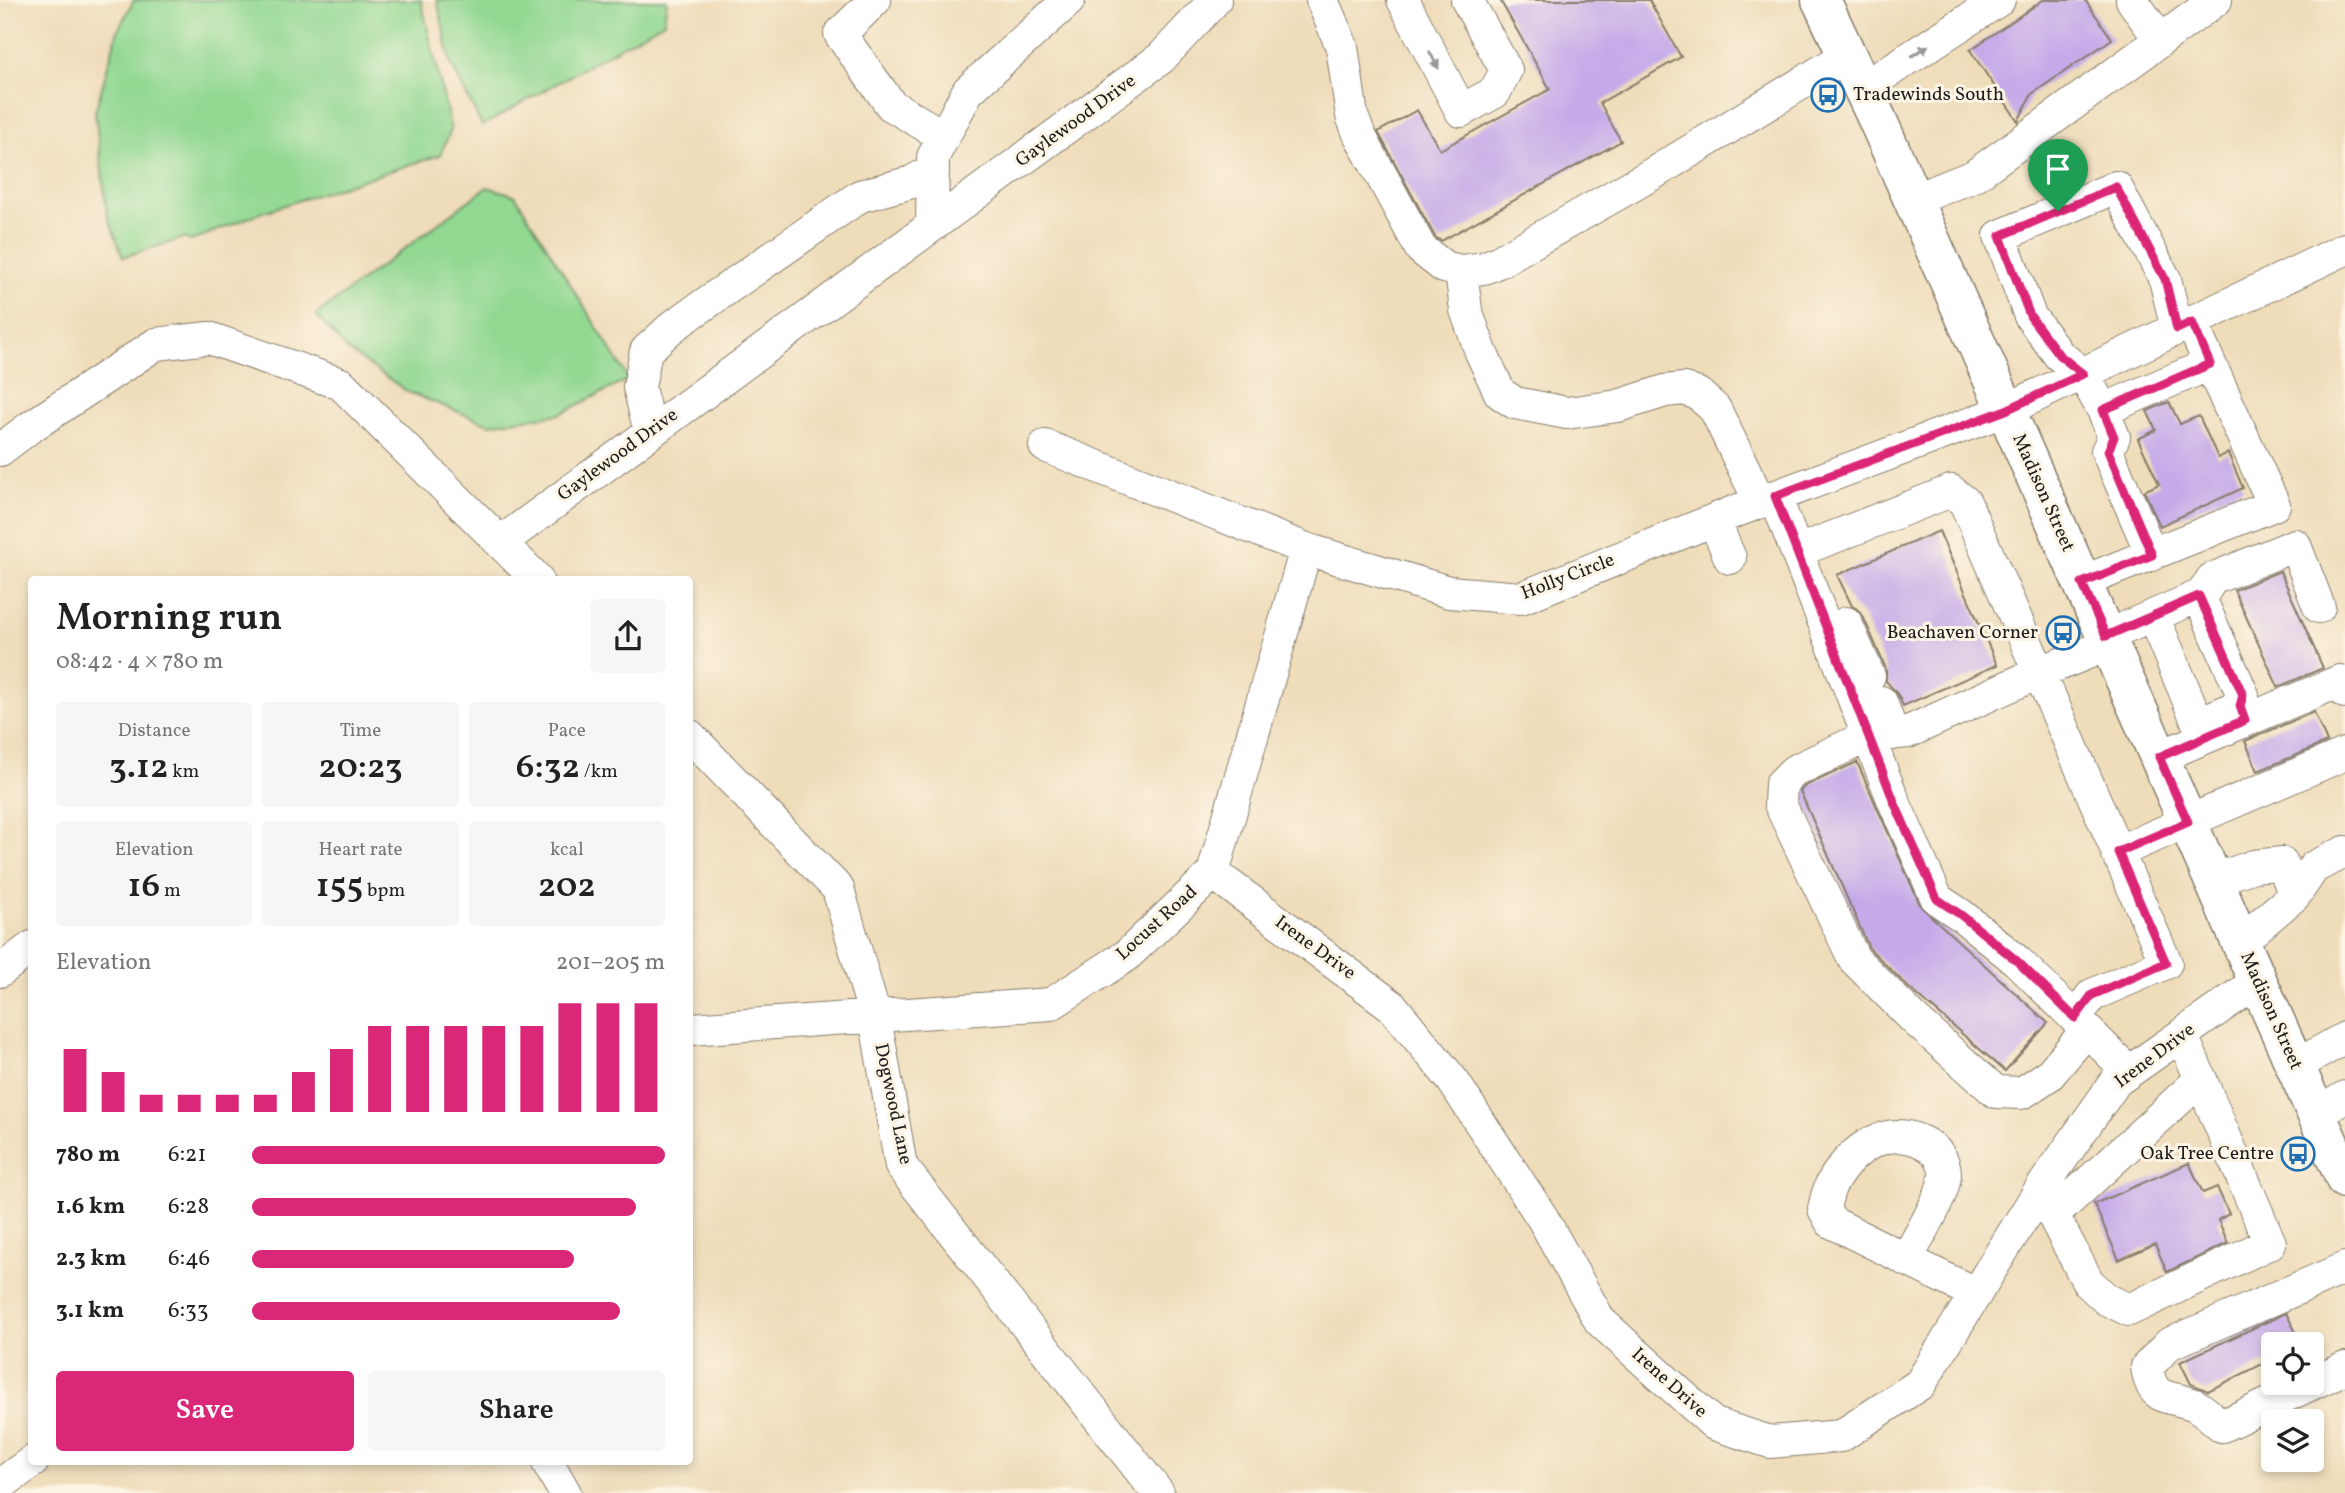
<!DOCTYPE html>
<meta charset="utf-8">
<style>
:root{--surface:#fff;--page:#f6f6f6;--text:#222;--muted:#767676;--accent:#db2777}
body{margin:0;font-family:Vollkorn,serif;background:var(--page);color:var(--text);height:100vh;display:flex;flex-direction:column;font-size:26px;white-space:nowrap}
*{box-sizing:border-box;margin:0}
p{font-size:23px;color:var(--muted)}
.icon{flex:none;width:38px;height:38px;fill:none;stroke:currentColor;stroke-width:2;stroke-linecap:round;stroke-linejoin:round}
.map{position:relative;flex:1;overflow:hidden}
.details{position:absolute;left:28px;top:576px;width:665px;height:889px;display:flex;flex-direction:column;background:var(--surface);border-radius:7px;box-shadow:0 4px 10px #0003}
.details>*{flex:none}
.buttons{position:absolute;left:2261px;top:1332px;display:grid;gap:14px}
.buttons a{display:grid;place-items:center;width:63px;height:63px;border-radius:7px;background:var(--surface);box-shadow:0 4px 10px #0003;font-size:35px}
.pin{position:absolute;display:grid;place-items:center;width:60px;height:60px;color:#fff;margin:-72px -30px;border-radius:50% 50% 50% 0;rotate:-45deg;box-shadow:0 0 7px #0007}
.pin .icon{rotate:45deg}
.round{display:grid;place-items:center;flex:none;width:74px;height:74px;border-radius:7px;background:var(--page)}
.head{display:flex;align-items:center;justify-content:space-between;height:119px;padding:0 28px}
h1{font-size:38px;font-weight:600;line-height:52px}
.figures{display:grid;grid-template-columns:repeat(3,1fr);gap:10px;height:119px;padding:7px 28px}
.figures div{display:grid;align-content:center;border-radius:7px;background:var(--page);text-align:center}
.figures b{font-size:35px;font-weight:600}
.figures small{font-size:19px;font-weight:400}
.figures p{font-size:19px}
.chart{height:196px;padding:14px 28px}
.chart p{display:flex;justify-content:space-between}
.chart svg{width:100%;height:126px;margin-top:7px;stroke:var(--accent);stroke-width:6}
.cta{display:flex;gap:14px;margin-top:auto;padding:14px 28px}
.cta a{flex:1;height:80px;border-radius:7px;background:var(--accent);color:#fff;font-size:28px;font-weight:600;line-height:80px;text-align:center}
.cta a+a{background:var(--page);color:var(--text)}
ul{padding:0 28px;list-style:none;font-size:23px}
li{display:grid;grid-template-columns:112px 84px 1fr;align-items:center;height:52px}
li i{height:18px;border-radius:9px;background:var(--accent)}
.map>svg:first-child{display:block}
</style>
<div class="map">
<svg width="2345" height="1493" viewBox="0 0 2345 1493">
<rect width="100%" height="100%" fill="#fcf5e5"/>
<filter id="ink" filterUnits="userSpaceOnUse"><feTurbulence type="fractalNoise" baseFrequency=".0143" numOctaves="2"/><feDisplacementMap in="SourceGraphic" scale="14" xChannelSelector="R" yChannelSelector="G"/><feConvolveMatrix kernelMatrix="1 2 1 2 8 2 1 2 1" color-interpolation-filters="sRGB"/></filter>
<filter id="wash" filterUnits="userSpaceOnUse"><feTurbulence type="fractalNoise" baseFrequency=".00686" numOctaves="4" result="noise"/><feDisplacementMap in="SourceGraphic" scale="28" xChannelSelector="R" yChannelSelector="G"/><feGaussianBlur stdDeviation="1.57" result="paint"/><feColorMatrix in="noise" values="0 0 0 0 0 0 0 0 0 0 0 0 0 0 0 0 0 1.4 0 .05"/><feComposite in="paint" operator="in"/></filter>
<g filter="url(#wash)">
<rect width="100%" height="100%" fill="#efdcb9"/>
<path fill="#91d891" stroke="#567a56" stroke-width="2" d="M134,0H421L451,130L440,155L260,213L191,241L184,238L123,257L107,214L95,112L118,30Z
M437,0H667L664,22L482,126L451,64Z
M487,187L515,195L629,379L560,414L489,424L408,392L347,350L316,315Z"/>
<g id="blocks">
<path fill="#c4aae9" d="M1500,0H1649L1681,57L1600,103L1621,141L1441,241L1435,237L1378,132L1417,110L1440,150L1550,89Z
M2043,0H2085L2112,39L2032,94L2018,121L1970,50Z
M2169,402L2180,424L2199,416L2218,458L2228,453L2243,488L2160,526L2144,491L2159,484L2138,439L2156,430L2147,411Z
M1939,531L1997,665L1903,706L1898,695L1886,681V669L1863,616L1857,609L1852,606L1837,575Z
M2280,571L2323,668L2278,687L2234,590Z
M2314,712L2327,742L2258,771L2245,741Z
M1857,762L1921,907L2048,1023L2005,1071L1908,987L1869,948L1800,791L1805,786Z
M2189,1163L2203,1193L2217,1187L2229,1214L2218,1220L2228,1243L2167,1272L2155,1244L2119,1260L2094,1204Z
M2286,1313L2302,1344H2273V1359L2208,1391L2191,1384L2180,1362Z"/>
</g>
</g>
<g filter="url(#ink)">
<use href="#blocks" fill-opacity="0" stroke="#867c6a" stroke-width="2"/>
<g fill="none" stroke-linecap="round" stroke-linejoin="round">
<defs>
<path id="minor" d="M875,0L840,34L891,105L943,136
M1322,0L1342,47L1352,116L1360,136L1421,249L1444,267L1461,271L1484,268L1498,262L1654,173L1848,55
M1403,0L1461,111L1495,92L1506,70L1467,0
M2132,0L2160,40
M1863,88L1999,0
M1913,200L1974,176L2216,0
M932,226L933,157L968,91L1069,0
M1461,271L1466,310L1481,352L1500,393L1515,403L1567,413L1618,406L1665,391L1684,389L1698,394L1715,409L1760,502
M2177,329L2165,279L2116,187L2000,236L2030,316L2059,355L2083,374L2103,410L2210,364
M2103,410L2114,437L2107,451L2152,555
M650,432L639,387L646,351L672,327L860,196L912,182L933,170
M1045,446L1306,549L1449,592L1521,598L1731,513L2006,410L2345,249
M0,450L29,428L156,344L209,338L341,384L537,579
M1775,496L1868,736L1794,771L1781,784L1780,804L1854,959L1914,1019L1996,1092L2022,1093L2049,1075L2087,1030L2129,1072
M1714,520L1730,558
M501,542L1161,58L1215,0
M1798,551L1951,491L1965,502L2166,963L2092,995L2075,1018L2087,1030
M2082,582L2274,505L2191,322
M2200,598L2212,579L2295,545L2319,607
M2153,616L2198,723L2232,709
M1846,623L1869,676
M2106,636L2199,596L2243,695L2240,706L2245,720
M1881,702L1893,734
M690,736L838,889L875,1017L901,1166L1158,1493
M2159,757L2340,681L2345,692
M2117,852L2345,754
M1213,873L1392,1006L1453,1081L1543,1219L1600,1321L1714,1424L1770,1442L1841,1436L1920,1384L2040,1190L2116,1081L2258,981
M2213,880L2254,866L2282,863L2295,895L2241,941
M2295,895L2314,867L2345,852
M0,971L32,947
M2075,1018L2017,961L1961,915L1937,899L1895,804L1868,736L1908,732L2038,673L2110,644
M690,1029L1051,1004L1126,956L1213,873L1306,549
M2295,1066L2345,1038
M2317,1114L2345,1097
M2040,1190L2088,1282L2106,1299L2129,1310L2270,1243L2182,1035
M2053,1215L2201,1079
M1906,1260C1917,1239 1946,1194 1945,1172C1944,1159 1936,1149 1924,1143C1886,1123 1851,1150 1832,1183C1828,1190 1826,1200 1824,1209L1831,1222L1976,1294
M2345,1268L2169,1344L2147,1367C2152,1403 2167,1394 2195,1405C2204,1410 2213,1419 2222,1426L2345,1368
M547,1461L565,1493
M0,1485L33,1461"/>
<path id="major" d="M1821,0L1878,121L2006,410L2345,1179"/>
</defs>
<use href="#minor" stroke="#867c6a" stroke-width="34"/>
<use href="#major" stroke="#867c6a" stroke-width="41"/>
<use href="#minor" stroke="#fff" stroke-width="32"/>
<use href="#major" stroke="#fff" stroke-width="38"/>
</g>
<defs><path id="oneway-solid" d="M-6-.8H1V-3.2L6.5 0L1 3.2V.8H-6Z" transform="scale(1.75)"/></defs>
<g fill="#999">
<use href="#oneway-solid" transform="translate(1920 51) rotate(-33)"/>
<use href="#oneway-solid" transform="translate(1434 60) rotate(62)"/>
</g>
</g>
<g fill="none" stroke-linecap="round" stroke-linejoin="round" filter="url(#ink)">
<defs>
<path id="route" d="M2116,187L2165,279L2177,329L2192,322L2210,364L2103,410L2114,437L2108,451L2152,555L2082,583L2106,636L2199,596L2243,695L2240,706L2245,720L2159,757L2188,822L2118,852L2166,963L2092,995L2075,1018L2017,961L1961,915L1937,899L1895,804L1775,496L2006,410L2083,374L2059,355L2030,316L2000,236Z"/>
</defs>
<use href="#route" stroke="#fff" stroke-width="14"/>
<use href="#route" stroke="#db2777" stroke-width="9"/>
</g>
<defs>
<symbol id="bus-ring" viewBox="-11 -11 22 22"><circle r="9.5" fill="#fcf5e5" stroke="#1f6fb2" stroke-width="1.5"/><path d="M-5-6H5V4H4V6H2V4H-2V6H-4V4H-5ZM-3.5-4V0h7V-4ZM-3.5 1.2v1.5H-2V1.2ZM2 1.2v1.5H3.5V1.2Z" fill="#1f6fb2"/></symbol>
</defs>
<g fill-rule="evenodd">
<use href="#bus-ring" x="1809" y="76" width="38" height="38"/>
<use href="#bus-ring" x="2044" y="614" width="38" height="38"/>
<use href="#bus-ring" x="2279" y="1135" width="38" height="38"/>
</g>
<g text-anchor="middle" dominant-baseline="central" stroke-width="6" stroke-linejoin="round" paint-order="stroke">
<g font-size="19" fill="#1c1c1c" stroke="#fcf5e5" text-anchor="end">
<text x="1853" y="95" text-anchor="start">Tradewinds South</text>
<text x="2038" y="633">Beachaven Corner</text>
<text x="2274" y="1154">Oak Tree Centre</text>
</g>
<g font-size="19" fill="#1c1c1c" stroke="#fcf5e5">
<text transform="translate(1076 121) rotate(-36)">Gaylewood Drive</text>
<text transform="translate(618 455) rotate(-36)">Gaylewood Drive</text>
<text transform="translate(2043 493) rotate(66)">Madison Street</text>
<text transform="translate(1568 577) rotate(-21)">Holly Circle</text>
<text transform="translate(1157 923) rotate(-42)">Locust Road</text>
<text transform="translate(1315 948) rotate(36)">Irene Drive</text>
<text transform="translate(2271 1011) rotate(66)">Madison Street</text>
<text transform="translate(2155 1056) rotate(-37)">Irene Drive</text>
<text transform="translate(893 1104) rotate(78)">Dogwood Lane</text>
<text transform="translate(1669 1383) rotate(42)">Irene Drive</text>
</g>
</g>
</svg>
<div class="buttons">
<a><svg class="icon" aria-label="locate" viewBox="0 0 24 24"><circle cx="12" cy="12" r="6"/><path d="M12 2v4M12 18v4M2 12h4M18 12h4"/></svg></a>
<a><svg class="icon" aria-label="layers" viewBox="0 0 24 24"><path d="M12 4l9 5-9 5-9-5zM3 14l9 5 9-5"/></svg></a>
</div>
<div class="pin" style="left:2058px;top:211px;background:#1e9e55"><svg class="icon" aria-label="arrive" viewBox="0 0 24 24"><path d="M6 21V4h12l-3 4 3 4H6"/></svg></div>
<section class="details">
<div class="head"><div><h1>Morning run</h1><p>08:42 · 4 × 780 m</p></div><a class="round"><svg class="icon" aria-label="share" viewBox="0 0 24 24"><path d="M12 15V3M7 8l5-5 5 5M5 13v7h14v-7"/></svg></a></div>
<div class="figures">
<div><p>Distance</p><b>3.12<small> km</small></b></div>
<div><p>Time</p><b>20:23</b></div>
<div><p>Pace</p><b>6:32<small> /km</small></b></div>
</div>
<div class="figures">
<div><p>Elevation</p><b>16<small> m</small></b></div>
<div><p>Heart rate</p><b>155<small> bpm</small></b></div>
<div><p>kcal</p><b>202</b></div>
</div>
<div class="chart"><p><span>Elevation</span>201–205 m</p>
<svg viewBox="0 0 160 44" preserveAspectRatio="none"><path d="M5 44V22M15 44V30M25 44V38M35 44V38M45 44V38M55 44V38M65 44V30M75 44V22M85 44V14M95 44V14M105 44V14M115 44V14M125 44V14M135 44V6M145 44V6M155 44V6"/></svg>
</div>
<ul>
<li><b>780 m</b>6:21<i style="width:100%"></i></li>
<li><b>1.6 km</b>6:28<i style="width:93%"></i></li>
<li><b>2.3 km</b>6:46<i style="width:78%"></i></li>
<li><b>3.1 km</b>6:33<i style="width:89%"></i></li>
</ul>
<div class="cta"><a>Save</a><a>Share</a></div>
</section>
</div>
